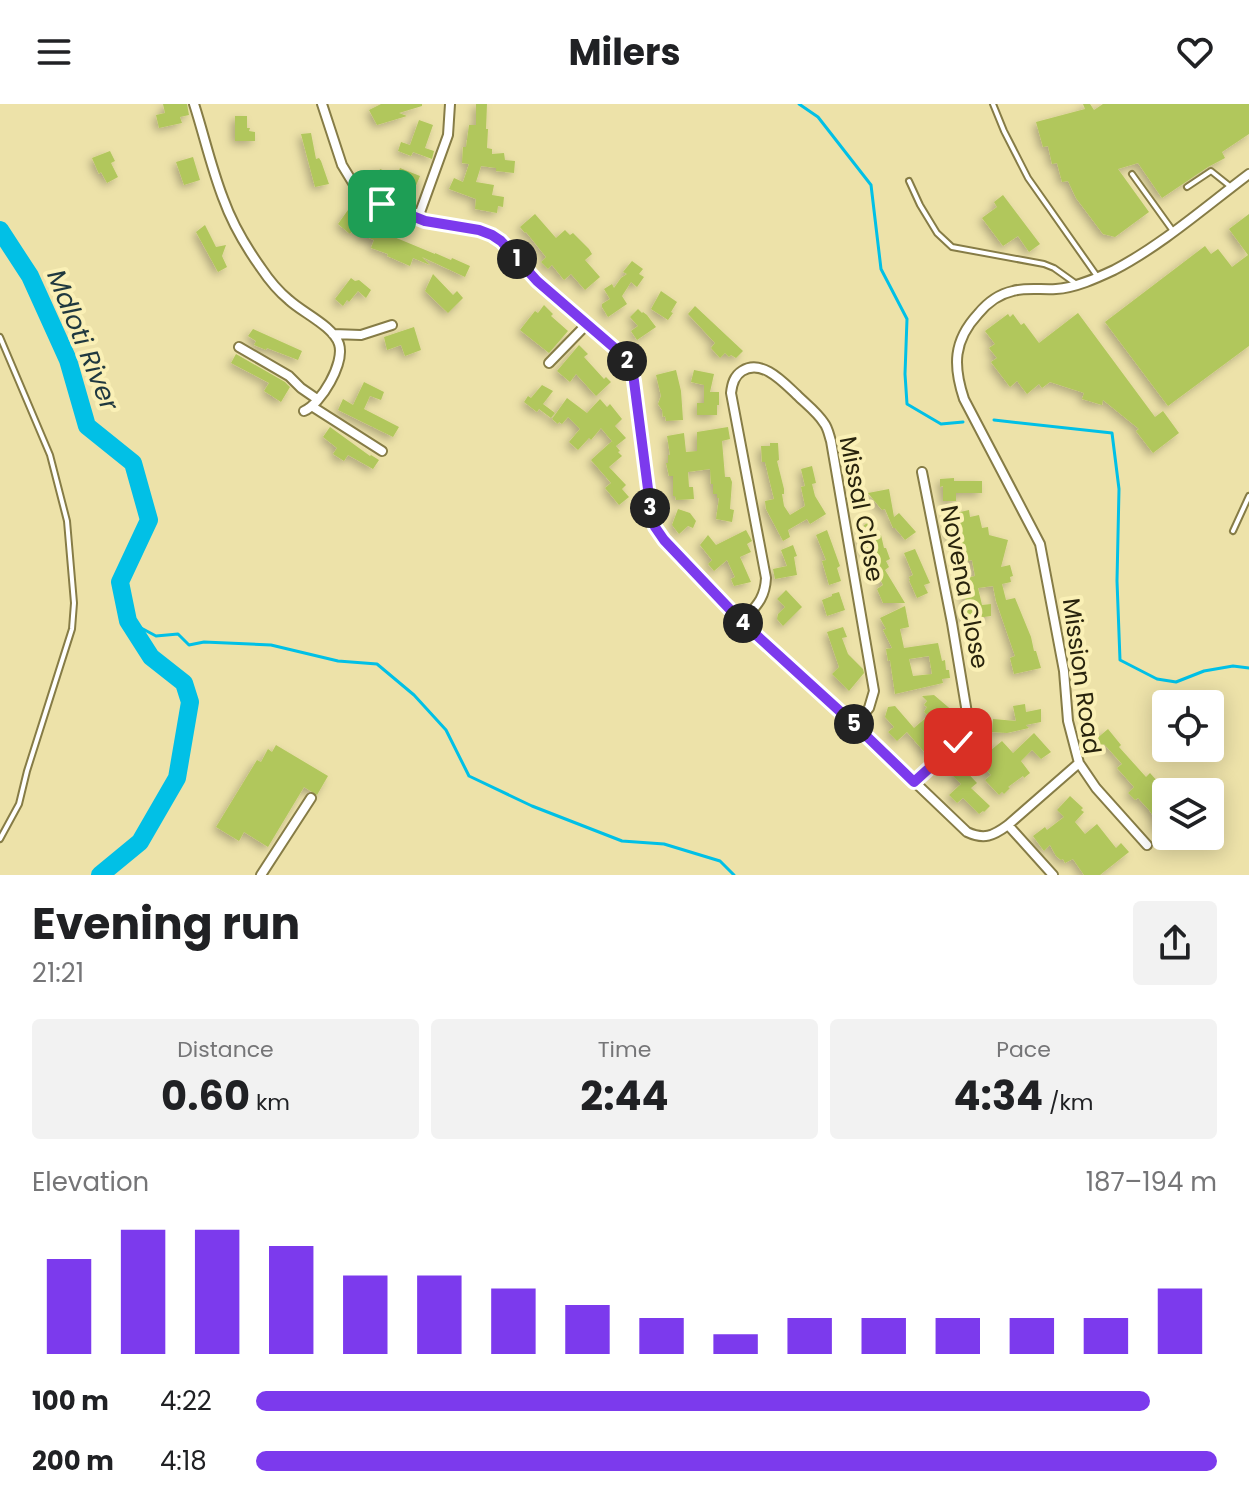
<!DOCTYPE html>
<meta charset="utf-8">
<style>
:root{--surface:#fff;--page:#f2f2f2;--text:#202124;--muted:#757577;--accent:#7c3aed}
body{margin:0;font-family:Poppins,sans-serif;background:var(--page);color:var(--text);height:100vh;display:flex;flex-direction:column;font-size:30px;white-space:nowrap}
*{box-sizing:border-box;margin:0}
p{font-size:26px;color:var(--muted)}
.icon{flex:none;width:44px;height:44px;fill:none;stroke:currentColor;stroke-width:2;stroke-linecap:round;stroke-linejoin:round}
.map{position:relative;height:771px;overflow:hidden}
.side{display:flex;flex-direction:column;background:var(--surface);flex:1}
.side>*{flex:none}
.fabs{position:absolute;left:1152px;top:586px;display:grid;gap:16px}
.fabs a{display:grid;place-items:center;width:72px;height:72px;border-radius:8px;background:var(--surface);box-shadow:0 4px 20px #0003;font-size:40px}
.pin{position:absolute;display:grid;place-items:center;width:68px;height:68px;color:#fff;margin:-34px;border-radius:16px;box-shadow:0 4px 12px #0006}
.km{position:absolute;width:40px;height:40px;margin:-20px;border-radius:50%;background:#222;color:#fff;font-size:22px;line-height:40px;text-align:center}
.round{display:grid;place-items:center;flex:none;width:84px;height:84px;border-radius:8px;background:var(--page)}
.overview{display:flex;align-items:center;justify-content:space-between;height:136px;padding:0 32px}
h1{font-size:44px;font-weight:700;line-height:60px}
.metrics{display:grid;grid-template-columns:repeat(3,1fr);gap:12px;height:136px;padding:8px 32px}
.metrics div{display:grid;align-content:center;border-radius:8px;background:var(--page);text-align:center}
.metrics b{font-size:40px;font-weight:700}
.metrics small{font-size:22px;font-weight:400}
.metrics p{font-size:22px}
.chart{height:224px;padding:16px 32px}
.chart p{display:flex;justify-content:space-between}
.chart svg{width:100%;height:144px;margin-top:8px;stroke:var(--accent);stroke-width:6}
ul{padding:0 32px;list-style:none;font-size:26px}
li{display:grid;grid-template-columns:128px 96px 1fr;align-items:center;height:60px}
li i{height:20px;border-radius:10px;background:var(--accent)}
header{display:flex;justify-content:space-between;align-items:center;height:104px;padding:0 32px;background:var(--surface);font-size:36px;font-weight:700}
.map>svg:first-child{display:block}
</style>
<header><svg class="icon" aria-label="menu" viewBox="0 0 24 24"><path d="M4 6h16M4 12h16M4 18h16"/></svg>Milers<svg class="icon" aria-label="heart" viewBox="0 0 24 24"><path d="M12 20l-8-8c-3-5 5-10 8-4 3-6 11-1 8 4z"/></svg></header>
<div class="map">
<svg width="1249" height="771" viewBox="0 0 1249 771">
<defs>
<filter id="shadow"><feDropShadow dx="-3.5" dy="3.5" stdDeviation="4" flood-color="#0004"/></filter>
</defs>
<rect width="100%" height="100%" fill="#ede2a9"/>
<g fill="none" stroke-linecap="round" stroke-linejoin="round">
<path stroke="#01c0e6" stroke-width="3" d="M799,0L818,13L871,81L881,165L907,215L905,270L907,300L941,320L963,318
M994,316L1112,329L1119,385L1117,477L1120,556L1157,575L1176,578L1204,567L1233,562L1249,564
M128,517L156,532L178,530L189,541L204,538L271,541L338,557L377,560L414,591L446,626L469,672L532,702L622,737L664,740L720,757L734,771"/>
<path stroke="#01c0e6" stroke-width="18" d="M0,126L30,172L68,256L87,322L133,359L149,416L120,478L128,517L151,553L184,579L190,598L177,674L140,738L100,771"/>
</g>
<path fill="#b1c75c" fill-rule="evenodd" filter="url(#shadow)" d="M163,0H187L189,11L180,13L182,19L159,24L156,11L165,9Z
M381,0H422V2L399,9L407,12L377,21L369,6Z
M476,0H487L486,25H488L487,44L492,45V50L504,49L505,56L515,57L514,69L496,67V64L481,62L476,78L494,81L492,91L504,93L503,103L498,102L497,109L475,105L476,95L449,85L454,74L463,78L469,60L462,59L463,43H466L469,21H476Z
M1083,0H1090L1094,6L1103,0H1249V30L1222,48L1225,54L1208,63L1162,94L1138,59L1118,65L1149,108L1115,133L1103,130L1076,94L1068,77L1062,78L1057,59L1052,60L1048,42L1043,43L1036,18L1085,5Z
M235,12H247V24H250L249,27L255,28V37H235Z
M419,16L433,21L425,44L434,47L432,55L413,48L411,52L398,47L401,38L410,41Z
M311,29L316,55L319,54L321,57L329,80L315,83L301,30Z
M110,47L115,57L111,59L118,73L107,79L101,68L99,70L92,54Z
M193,53L200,76L184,81L176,58Z
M400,64L420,72L415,84L402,79L399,87L375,77L380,65L388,68L389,72L390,69L397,71Z
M1003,91L1040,140L1029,148L1018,132L1003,142L982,114L997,103L994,98Z
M348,106L362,114L361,116L370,123L435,150V149L451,156L452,154L470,162L465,173L422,153L430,161L413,154L410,162L387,152L388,150L371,144L374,136L364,132L354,124L350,130L338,120Z
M535,110L556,134L565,126L570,131L573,129L589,145L592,150L585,156L600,173L585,186L571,170L564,176L552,161L548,165L541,158L546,153L526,128L525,129L520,123Z
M1249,110V242L1168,302L1105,218L1205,142L1211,150L1218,145L1232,163L1248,151L1229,125Z
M205,121L216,143L226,141L222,152L227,163L218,168L196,128Z
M632,157L643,165L639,170L644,173L637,183L631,178L622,192L627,200L608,213L602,203V200L610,195L604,185L612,180L614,184L621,174L627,170L623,168Z
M433,170L453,191L457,187L463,194L448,209L425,187Z
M351,174L355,177L359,176L371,186L366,194L358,187L349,198L347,196L343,202L335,195Z
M661,187L677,198L671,208L673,209L668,216L651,205Z
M544,201L553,210L551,212L568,227L549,249L520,226L535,207L538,209Z
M695,202L743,247L736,254L731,251L729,253L725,249L720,254L711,244L715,239L688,210Z
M638,205L642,209L643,208L647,211L656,223L637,236L631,227L638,222L630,213Z
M1078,209L1155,313L1163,307L1179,329L1153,349L1136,327L1139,325L1103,296L1102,301L1082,295L1084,289L1050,278L1042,284L1039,280L1027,290L1017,277L1010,283L991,258L997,254L989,244L995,240L985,227L1008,210L1010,213L1013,210L1021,221L1024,219L1039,239Z
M414,223L421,246L405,252L401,241L387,246L384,233Z
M253,225L302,247L298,256L267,244L266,246L254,241L256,237L248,232Z
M579,241L588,250L584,253L604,275L606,273L611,278L596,292L576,270L570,278L557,267Z
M236,250L285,278L290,283L281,298L264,287L269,279L231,259Z
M676,266L681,287L683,316L666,317L665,312L663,313L662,306L658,300L661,292L656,271Z
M694,266L714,270L710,288H719V301H717V311H697V299H704V281L691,278Z
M364,278L384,288L381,296L370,292L364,305L399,323L393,333L338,306L343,295L353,301Z
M542,281L553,287L543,300L555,309L551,314L539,305L537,308L524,298L528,292L531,294Z
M567,294L587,309L600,295L607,303L610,300L622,315L615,322L626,334L616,342L601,324L591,336L589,334L578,346L569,338L580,325L568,313L562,320L559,318L558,320L552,315Z
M330,323L370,352L371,351L379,356L373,365L348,351L344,357L333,350L337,344L323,333Z
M728,323L730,335L722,337L725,373H730L732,378L730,405L734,406L732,418L716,415L719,394H717V390H713V380H711L710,365L688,368L689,383H693L694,395L676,396L675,392H673V372H669L666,359H668V351H670L667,332L684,329L686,348L697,347V328Z
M612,337L620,347L618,348L622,352L609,363L626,381L622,385L629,393L619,401L605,384L611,379L591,356Z
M770,339H778L779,356L777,357L784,385V390H782L784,402L790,411L805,402L801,383L805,382L801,365L812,362L816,379L812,380L815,392L826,410L810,420L807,415L788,426L790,433L783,437L766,405L765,397L774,395L765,358H762L761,342H770Z
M954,374V377H982V389H956V397H943V382L940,383V375Z
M889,385L894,413L899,409L916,428L905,436L895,424H893L885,405L882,406L868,389Z
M678,405L690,409L696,417L693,424L688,422L679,430L672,421Z
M969,406L970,413L979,411L982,424L988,423L989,431L1008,436L1001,463L1010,461L1013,472L1010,473L1011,478L1002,480L1006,496L1015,494L1031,533L1034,547H1036L1041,564L1014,570L1010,554L1015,552L996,497L993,482L978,484L982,501L991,500V512L963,516L962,506L967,505L962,475L975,472L972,456L962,458L957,433L949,435L946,419L949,418L947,411Z
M874,416L878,432L881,431L884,444H886L890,455L886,457L889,463L885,466L905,499H883L877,485L883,481L866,445L862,446L859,434L865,433L864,421Z
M746,426L752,437L747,440L751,448L740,453L751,478L734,482L731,475L735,473L727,456L714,467L708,460L712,456L700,441L708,431L716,441Z
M827,426L840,462L837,464L841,477L829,481L822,457L826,456L816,431Z
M793,441L797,452L794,453L797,471L775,475L773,465L787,462L781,446Z
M915,445L930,479L924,481L928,489L917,494L909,476H910L909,473L913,471L904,449Z
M786,486L802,503L783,522L777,515L778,510L785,503L777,495Z
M839,488L845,506L827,512L822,496L832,492V490Z
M905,502L909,523L900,525L904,544L938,539L942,557L945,556L946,566H949L950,574L942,575L943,579L895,590L890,556L888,557L886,545L892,544L883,526L886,525L880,514ZM929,552L932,570L913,572L909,555Z
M843,523L847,533L842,534L848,550L863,565L864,569L849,587L832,570L839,563L827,528Z
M934,591L961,614L956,620L954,619L951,622L936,610L924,624L938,640L926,650L907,628L897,637L888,628L894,623L885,613L888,603L895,602L914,624L928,612L924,608L927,603L924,601L927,597L922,592Z
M1025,600L1026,608L1041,605V618L1026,621L1029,624L1007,629L992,628L993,615L1016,617L1013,602Z
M1108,625L1121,641L1119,643L1146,673L1150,669L1166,687V723L1161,727L1154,719L1156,716L1149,706L1138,694L1135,696L1128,689L1134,683L1117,664L1122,660L1104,640L1101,643L1095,636Z
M1034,629L1051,648L1041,655L1032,646L1021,657L1030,669L1024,674L1023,672L1008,683L1010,684L1004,690L1002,688L999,691L985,676L991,671L975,652L978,649L977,648L983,642L991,651V646L1002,637L1013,649Z
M276,641L328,672L317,691L304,683L268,743L244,728L239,737L216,723L257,656L261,658L268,645L272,648Z
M961,662L977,679L971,684L990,702L984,708L983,707L979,710L963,694L957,699L949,691L961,680L953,672L957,669L955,667Z
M1070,692L1083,704L1081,706L1084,708L1075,718L1085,730L1097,720L1116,744L1121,739L1129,748L1100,771H1084L1073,755L1065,759L1063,755L1061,756L1056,752L1050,741L1044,747L1033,732L1045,723L1047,726L1064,713L1057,706Z"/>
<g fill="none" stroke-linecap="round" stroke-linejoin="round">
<defs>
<path id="lane" d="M993,0L1004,27L1028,74L1097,172
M1132,70L1173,127
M909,77L920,101L937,129L952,143L1044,160L1054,164L1075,179
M1187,83L1211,67L1231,83
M0,233L50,351L67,417L74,499L72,525L27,667L19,700L0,735
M1233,427L1249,392"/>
<path id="street" d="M194,0C204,31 211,63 223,94C232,119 246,143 261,164C269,176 278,187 289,196C303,209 333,222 339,240C345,259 321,300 304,307
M322,0L342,61L356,84L368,93L382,100L425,117L479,126L492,131L501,137L537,177L625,253L634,277L651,408L655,423L664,436L742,518L855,621L967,728C984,736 993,732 1008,721L1079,659L1068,617L1064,567L1040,440L964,295C953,262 953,237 978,210C987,199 999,190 1013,187C1027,183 1042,186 1056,185C1075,184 1097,174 1114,166C1162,141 1205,103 1249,70
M418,114L448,31L450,0
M333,230L361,231L392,221
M239,243L289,272L301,284L317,295
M549,259L587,220
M313,303L382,347
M742,518C756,502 765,495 766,474L731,289C732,280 734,272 742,267C762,254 784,279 797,291C806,300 817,308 824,319C828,324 829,331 831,337L874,587L869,604L855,621
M1079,659L1096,684L1147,741
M914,678C931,663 961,642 969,621L952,519L922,368
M1008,721L1053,771
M261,771L311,694"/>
</defs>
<use href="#lane" stroke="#867c46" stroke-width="8"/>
<use href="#street" stroke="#867c46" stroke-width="12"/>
<use href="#lane" stroke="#fff" stroke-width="4"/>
<use href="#street" stroke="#fff" stroke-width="8"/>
</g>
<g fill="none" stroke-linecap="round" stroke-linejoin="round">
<defs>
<path id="route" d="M382,100L425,117L479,126L492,131L501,137L537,177L625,253L632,267L634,277L651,408L655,423L664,436L742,518L855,621L914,678L958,638"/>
</defs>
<use href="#route" stroke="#fff" stroke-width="16"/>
<use href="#route" stroke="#7c3aed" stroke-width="10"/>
</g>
<g text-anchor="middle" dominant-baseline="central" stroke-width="8" stroke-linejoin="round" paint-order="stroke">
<g font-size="24" fill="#28230d" stroke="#faf0b6">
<text transform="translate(862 405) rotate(79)">Missal Close</text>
<text transform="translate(965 483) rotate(79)">Novena Close</text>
<text transform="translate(1082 572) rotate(82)">Mission Road</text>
</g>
<g font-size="26" font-style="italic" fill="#1f383f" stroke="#faf0b6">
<text transform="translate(83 236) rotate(68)">Mdloti River</text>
</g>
</g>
</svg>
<div class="fabs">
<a><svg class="icon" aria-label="locate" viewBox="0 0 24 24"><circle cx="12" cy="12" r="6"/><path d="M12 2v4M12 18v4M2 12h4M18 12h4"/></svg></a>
<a><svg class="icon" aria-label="layers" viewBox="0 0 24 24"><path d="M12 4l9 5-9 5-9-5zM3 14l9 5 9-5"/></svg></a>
</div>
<div class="pin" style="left:382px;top:100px;background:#1e9e55"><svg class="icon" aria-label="arrive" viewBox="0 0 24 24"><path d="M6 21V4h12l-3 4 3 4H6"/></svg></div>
<div class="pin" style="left:958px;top:638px;background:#d93025"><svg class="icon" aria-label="check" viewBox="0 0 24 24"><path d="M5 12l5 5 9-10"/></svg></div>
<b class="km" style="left:517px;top:155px">1</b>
<b class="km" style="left:627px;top:257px">2</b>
<b class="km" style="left:650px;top:404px">3</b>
<b class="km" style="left:743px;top:519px">4</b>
<b class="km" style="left:854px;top:620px">5</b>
</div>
<section class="side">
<div class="overview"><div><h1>Evening run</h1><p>21:21</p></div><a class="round"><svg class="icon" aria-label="share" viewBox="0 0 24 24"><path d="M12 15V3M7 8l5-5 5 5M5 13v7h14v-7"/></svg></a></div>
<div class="metrics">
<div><p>Distance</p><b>0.60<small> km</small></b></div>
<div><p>Time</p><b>2:44</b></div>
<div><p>Pace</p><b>4:34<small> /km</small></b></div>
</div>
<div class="chart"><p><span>Elevation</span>187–194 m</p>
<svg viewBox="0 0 160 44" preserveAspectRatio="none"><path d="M5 44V15M15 44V6M25 44V6M35 44V11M45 44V20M55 44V20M65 44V24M75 44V29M85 44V33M95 44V38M105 44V33M115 44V33M125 44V33M135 44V33M145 44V33M155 44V24"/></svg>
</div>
<ul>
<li><b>100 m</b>4:22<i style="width:93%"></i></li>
<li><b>200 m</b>4:18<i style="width:100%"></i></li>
</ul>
</section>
